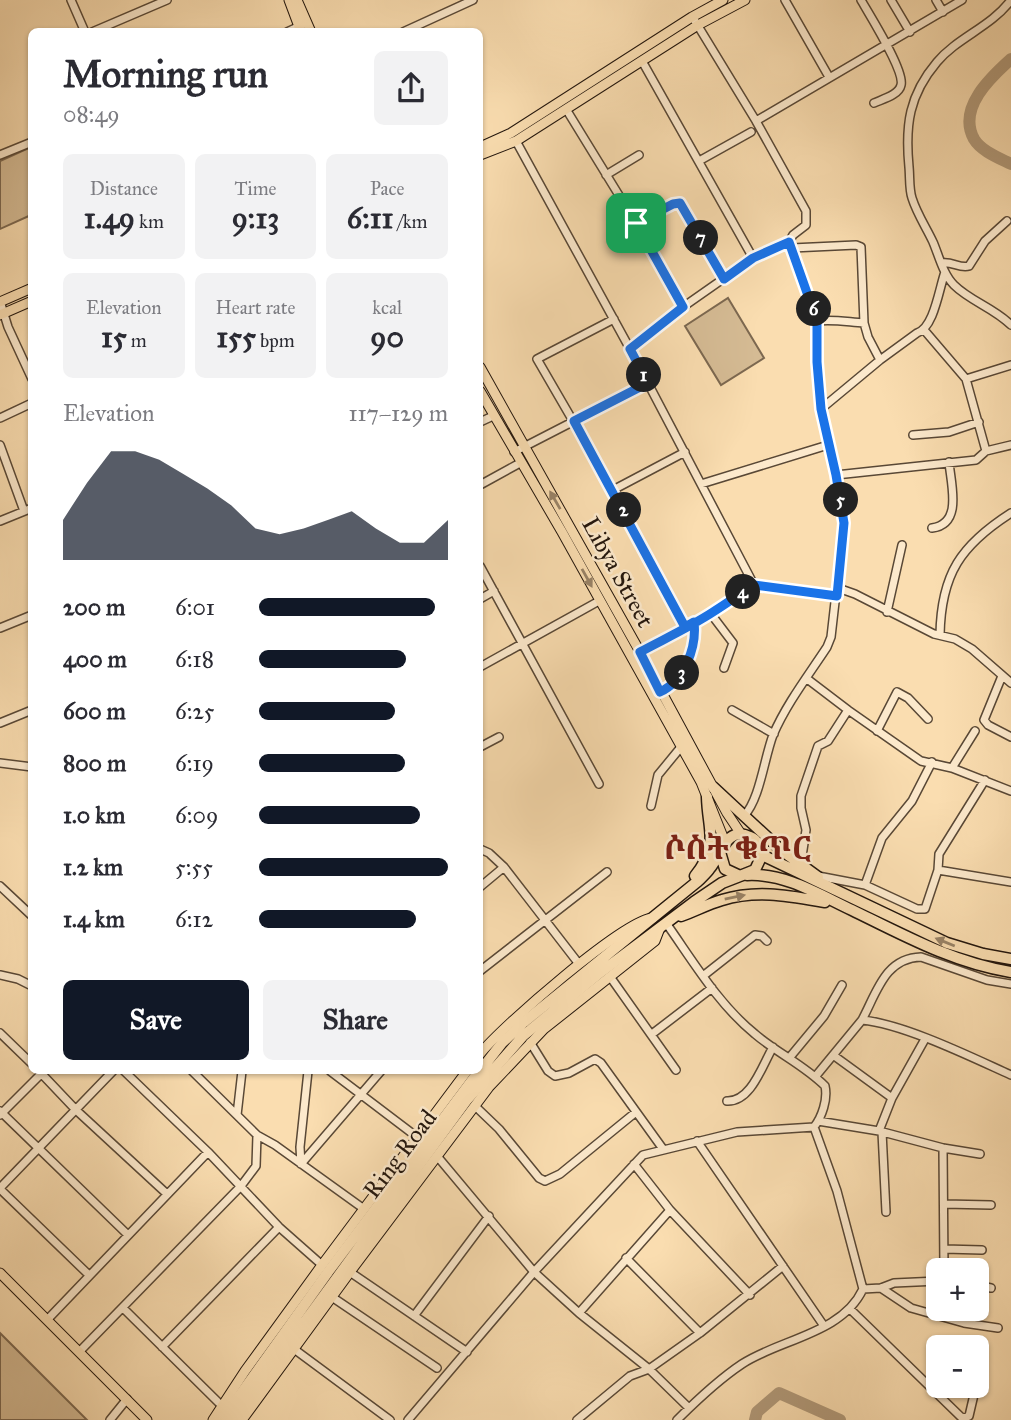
<!DOCTYPE html>
<meta charset="utf-8">
<style>
:root{--surface:#fff;--page:#f2f2f3;--text:#2b2b33;--muted:#7c7c81;--accent:#111827}
body{margin:0;font-family:"IM FELL Great Primer","Noto Serif Ethiopic",serif;background:var(--page);color:var(--text);height:100vh;display:flex;flex-direction:column;font-size:26px;white-space:nowrap}
*{box-sizing:border-box;margin:0}
p{font-size:23px;color:var(--muted)}
.icon{flex:none;width:38px;height:38px;fill:none;stroke:currentColor;stroke-width:2;stroke-linecap:round;stroke-linejoin:round}
.map{position:relative;flex:1;overflow:hidden}
.side{position:absolute;left:28px;top:28px;width:455px;height:1046px;display:flex;flex-direction:column;background:var(--surface);border-radius:10px;box-shadow:0 2px 5px #0004}
.side>*{flex:none}
.fabs{position:absolute;left:926px;top:1258px;display:grid;gap:14px}
.fabs a{display:grid;place-items:center;width:63px;height:63px;border-radius:10px;background:var(--surface);box-shadow:0 2px 5px #0004;font-size:35px}
.pin{position:absolute;display:grid;place-items:center;width:60px;height:60px;color:#fff;margin:-30px;border-radius:14px;box-shadow:0 4px 10px #0006}
.km{position:absolute;width:35px;height:35px;margin:-18px;border-radius:50%;background:#222;color:#fff;font-size:19px;line-height:35px;text-align:center}
.round{display:grid;place-items:center;flex:none;width:74px;height:74px;border-radius:10px;background:var(--page)}
.overview{display:flex;align-items:center;justify-content:space-between;height:119px;padding:0 35px}
h1{font-size:38px;font-weight:800;line-height:52px}
.metrics{display:grid;grid-template-columns:repeat(3,1fr);gap:10px;height:119px;padding:7px 35px}
.metrics div{display:grid;align-content:center;border-radius:10px;background:var(--page);text-align:center}
.metrics b{font-size:30px;font-weight:800}
.metrics small{font-size:19px;font-weight:400}
.metrics p{font-size:19px}
.chart{height:196px;padding:14px 35px}
.chart p{display:flex;justify-content:space-between}
.chart svg{width:100%;height:126px;margin-top:7px;fill:var(--accent);opacity:.7}
.button{display:flex;gap:14px;margin-top:auto;padding:14px 35px}
.button a{flex:1;height:80px;border-radius:10px;background:var(--accent);color:#fff;font-size:28px;font-weight:800;line-height:80px;text-align:center}
.button a+a{background:var(--page);color:var(--text)}
ul{padding:0 35px;list-style:none;font-size:23px}
li{display:grid;grid-template-columns:112px 84px 1fr;align-items:center;height:52px}
li i{height:18px;border-radius:9px;background:var(--accent)}
.map>svg:first-child{display:block}
</style>
<div class="map">
<svg width="1011" height="1420" viewBox="0 0 1011 1420">
<rect width="100%" height="100%" fill="#faddb0"/>
<filter id="stains"><feTurbulence type="fractalNoise" baseFrequency=".00286" numOctaves="4"/><feColorMatrix values="0 0 0 0 .2 0 0 0 0 .09 0 0 0 0 .02 0 0 0 .5 -.17"/></filter>
<radialGradient id="worn" r=".72"><stop offset=".6" stop-color="#630" stop-opacity="0"/><stop offset="1" stop-color="#630" stop-opacity=".3"/></radialGradient>
<path fill="#d5bb94" stroke="#7c6850" stroke-width="2" d="M31,147V215L0,229V161Z
M728,298L764,358L721,385L685,326Z
M0,1333L87,1420H0Z"/>
<g fill="none" stroke-linecap="round" stroke-linejoin="round">
<path stroke="#b19979" stroke-width="12" d="M1011,59C991,77 957,108 974,139C981,151 999,158 1011,164
M755,1420L757,1412L779,1393L840,1420"/>
<defs>
<path id="minor" d="M71,0L85,32
M785,0L829,77
M861,0C869,14 905,71 901,85C899,95 883,99 874,103
M891,0L910,32
M936,0L943,12
M1011,0C991,27 958,37 937,62C909,95 905,125 909,167C910,177 909,189 912,198C917,214 926,227 933,242C939,256 943,274 954,285C970,301 994,308 1011,325
M695,21L756,121L806,211V225L793,235L789,242L817,321V362L821,409L836,475L844,523L831,637L827,647C808,676 787,703 773,735C764,759 760,799 744,816
M92,32L167,0
M287,32L302,25
M403,32L473,0
M642,61L753,258
M566,109L636,223L683,307
M756,121L962,0
M516,141L630,349L754,585
M0,155L32,142
M699,161L751,132
M606,175L639,155
M636,223L673,204L679,203L724,279
M792,248L856,245L861,247L864,323L868,337L880,360
M942,263C952,261 960,269 969,266L985,241L1007,221
M0,301L8,327L32,379
M614,319L537,359L613,490L685,627
M817,321C833,319 848,322 864,323
M925,331L966,379L986,451
M630,349L683,307L753,258L789,242
M966,379L1011,365
M821,409L880,360L917,333C934,328 939,289 945,272
M0,418L32,403
M480,422L493,416
M913,435L949,432L979,422
M0,445L24,511
M514,452L648,383
M836,475L976,460L986,451L1011,445
M701,484L828,445
M480,485L520,463
M613,490L685,452
M0,521L32,508
M932,528C963,524 951,485 949,462
M480,566L599,784
M838,588L855,594L934,634L955,639L972,649L1011,683
M480,599L494,591
M887,612L902,545
M711,614L733,643L724,668
M0,628L32,615
M940,635C941,574 961,545 1011,513
M638,653L711,614L754,585L837,596
M480,667L599,601
M1002,676L984,720L988,725L1011,737
M806,678L848,710L921,761L952,768L1011,791
M661,693C684,681 697,648 694,622
M732,710L774,734
M0,723L32,710
M877,731L897,692L908,698L928,719
M480,747L499,737
M0,763L32,767
M952,768L975,731
M651,806L658,775L681,747
M480,849L489,853L504,867L579,964
M801,863L806,830L801,808V796L818,746L828,741L848,710
M938,870L1011,882
M818,876L865,885L917,909H925L938,870L939,854L985,780
M865,885L882,838L912,801L932,762
M0,886L32,916
M480,887L504,867
M666,923C693,961 718,1004 755,1034C777,1053 804,1065 825,1086C828,1099 822,1117 814,1127L837,1191L863,1289C842,1334 780,1339 742,1364C718,1380 697,1400 677,1420
M480,971L607,872
M0,975L18,979L32,986
M703,976L755,935L762,936L767,941
M611,978L676,1070
M862,1020C877,992 885,958 921,957L987,980L1011,984
M0,1033L32,1064
M652,1034L712,988
M530,1042L548,1071L555,1076L569,1073L595,1059L601,1063L663,1149
M833,1055L892,1098
M790,1057L824,1016L842,985
M39,1071L76,1110L167,1194
M124,1071L208,1152L279,1227L322,1265
M192,1071L257,1135L275,1145L364,1209
M330,1071L417,1137
M815,1077L862,1020C904,1024 971,1057 1011,1075
M727,1101C751,1102 762,1066 773,1047
M475,1106L499,1129L539,1178L545,1181L560,1174L636,1112
M0,1111L128,1235
M0,1115L44,1071
M237,1115L242,1071
M818,1121L879,1131L943,1148L980,1154
M879,1131L892,1098L925,1039
M882,1132L886,1212
M697,1141L824,1326
M943,1148L944,1270
M437,1156L534,1272L579,1313L649,1369L689,1408
M301,1164L381,1071
M301,1164L300,1147L308,1071
M634,1164L670,1210L750,1295
M0,1188L113,1071
M0,1189L89,1275
M944,1204L991,1205
M944,1249L982,1250
M626,1258L700,1333
M350,1272L467,1352
M976,1285L991,1288
M881,1288L911,1308L964,1323L998,1328
M863,1289L881,1288L894,1283L938,1281
M332,1297L437,1368
M123,1308L221,1405
M850,1309L961,1417L965,1418L969,1416L976,1386
M579,1313L670,1210
M414,1316L489,1216
M48,1319L208,1152
M162,1347L279,1227
M294,1349L390,1420
M80,1351L241,1186L256,1166L257,1135
M976,1381L979,1362
M110,1420L127,1399
M408,1420L534,1272L643,1155L737,1132L814,1127
M577,1420L630,1376L649,1369L700,1333L783,1266"/>
<path id="major" d="M289,0L301,32
M297,0L311,32
M480,147L511,133L692,17L723,0
M480,155L516,141L698,25L745,0
M0,302L32,288
M0,315L32,301
M480,367L640,652L727,813L741,834
M480,391L562,532L701,782L725,842
M480,1054C500,1028 625,919 653,918
M0,1273L147,1420
M213,1420L245,1371L322,1265L467,1071
M242,1420L350,1272L489,1087L544,1029L655,941L660,928"/>
<path id="highway" d="M713,787L781,850L818,877
M762,855L947,943L983,954L1011,959
M747,875C785,873 818,894 852,910C903,935 954,963 1011,972
M695,876C720,845 708,832 707,797
M681,916C695,911 708,904 722,900C757,889 790,896 825,902
M480,1071L502,1043L524,1022L698,881C702,877 707,873 710,868C721,855 726,825 750,837C758,840 760,847 762,855L755,870L740,876L725,869L720,852
M222,1420L328,1272L479,1071
M233,1420L466,1101L523,1036L601,972L694,902L722,883L740,876"/>
</defs>
<use href="#minor" stroke="#594836" stroke-width="10"/>
<use href="#major" stroke="#23160d" stroke-width="11"/>
<use href="#highway" stroke="#23160d" stroke-width="13"/>
<use href="#minor" stroke="#fce9cc" stroke-width="7"/>
<use href="#major" stroke="#faddb0" stroke-width="9"/>
<use href="#highway" stroke="#faddb0" stroke-width="10"/>
</g>
<defs><path id="oneway-solid" d="M-6-.8H1V-3.2L6.5 0L1 3.2V.8H-6Z" transform="scale(1.75)"/></defs>
<g fill="#998367">
<use href="#oneway-solid" transform="translate(555 500) rotate(-120)"/>
<use href="#oneway-solid" transform="translate(587 578) rotate(61)"/>
<use href="#oneway-solid" transform="translate(735 897) rotate(-11)"/>
<use href="#oneway-solid" transform="translate(945 942) rotate(-158)"/>
</g>
<g fill="none" stroke-linecap="round" stroke-linejoin="round">
<defs>
<path id="route" d="M636,223L683,307L630,349L648,383L574,421L685,627L694,622C697,648 684,681 660,692L640,652C664,639 690,627 713,612C727,603 740,594 754,585L837,596L844,523L836,475L821,409L817,362V321L789,242L753,258L724,279L680,203L673,204L636,223"/>
</defs>
<use href="#route" stroke="#fff" stroke-width="14"/>
<use href="#route" stroke="#1a73e8" stroke-width="9"/>
</g>
<g text-anchor="middle" dominant-baseline="central" stroke-width="5" stroke-linejoin="round" paint-order="stroke">
<g font-size="24" fill="#23160d" stroke="#fce9cc">
<text transform="translate(618 572) rotate(61)">Libya Street</text>
<text transform="translate(400 1154) rotate(-53)">Ring Road</text>
</g>
<g font-size="32" font-weight="bold" fill="#7a1f14" stroke="#fce9cc">
<text x="738" y="848">ሶስት ቁጥር</text>
</g>
</g>
<rect width="100%" height="100%" filter="url(#stains)"/>
<rect width="100%" height="100%" fill="url(#worn)"/>
</svg>
<div class="fabs">
<a>+</a>
<a>−</a>
</div>
<div class="pin" style="left:636px;top:223px;background:#1e9e55"><svg class="icon" aria-label="arrive" viewBox="0 0 24 24"><path d="M6 21V4h12l-3 4 3 4H6"/></svg></div>
<b class="km" style="left:644px;top:375px">1</b>
<b class="km" style="left:624px;top:510px">2</b>
<b class="km" style="left:682px;top:673px">3</b>
<b class="km" style="left:743px;top:592px">4</b>
<b class="km" style="left:841px;top:500px">5</b>
<b class="km" style="left:814px;top:309px">6</b>
<b class="km" style="left:701px;top:238px">7</b>
<section class="side">
<div class="overview"><div><h1>Morning run</h1><p>08:49</p></div><a class="round"><svg class="icon" aria-label="share" viewBox="0 0 24 24"><path d="M12 15V3M7 8l5-5 5 5M5 13v7h14v-7"/></svg></a></div>
<div class="metrics">
<div><p>Distance</p><b>1.49<small> km</small></b></div>
<div><p>Time</p><b>9:13</b></div>
<div><p>Pace</p><b>6:11<small> /km</small></b></div>
</div>
<div class="metrics">
<div><p>Elevation</p><b>15<small> m</small></b></div>
<div><p>Heart rate</p><b>155<small> bpm</small></b></div>
<div><p>kcal</p><b>90</b></div>
</div>
<div class="chart"><p><span>Elevation</span>117–129 m</p>
<svg viewBox="0 0 160 44" preserveAspectRatio="none"><path d="M0 44V30L10 17L20 6L30 6L40 9L50 14L60 19L70 25L80 33L90 35L100 33L110 30L120 27L130 33L140 38L150 38L160 30V44z"/></svg>
</div>
<ul>
<li><b>200 m</b>6:01<i style="width:93%"></i></li>
<li><b>400 m</b>6:18<i style="width:78%"></i></li>
<li><b>600 m</b>6:25<i style="width:72%"></i></li>
<li><b>800 m</b>6:19<i style="width:77%"></i></li>
<li><b>1.0 km</b>6:09<i style="width:85%"></i></li>
<li><b>1.2 km</b>5:55<i style="width:100%"></i></li>
<li><b>1.4 km</b>6:12<i style="width:83%"></i></li>
</ul>
<div class="button"><a>Save</a><a>Share</a></div>
</section>
</div>
